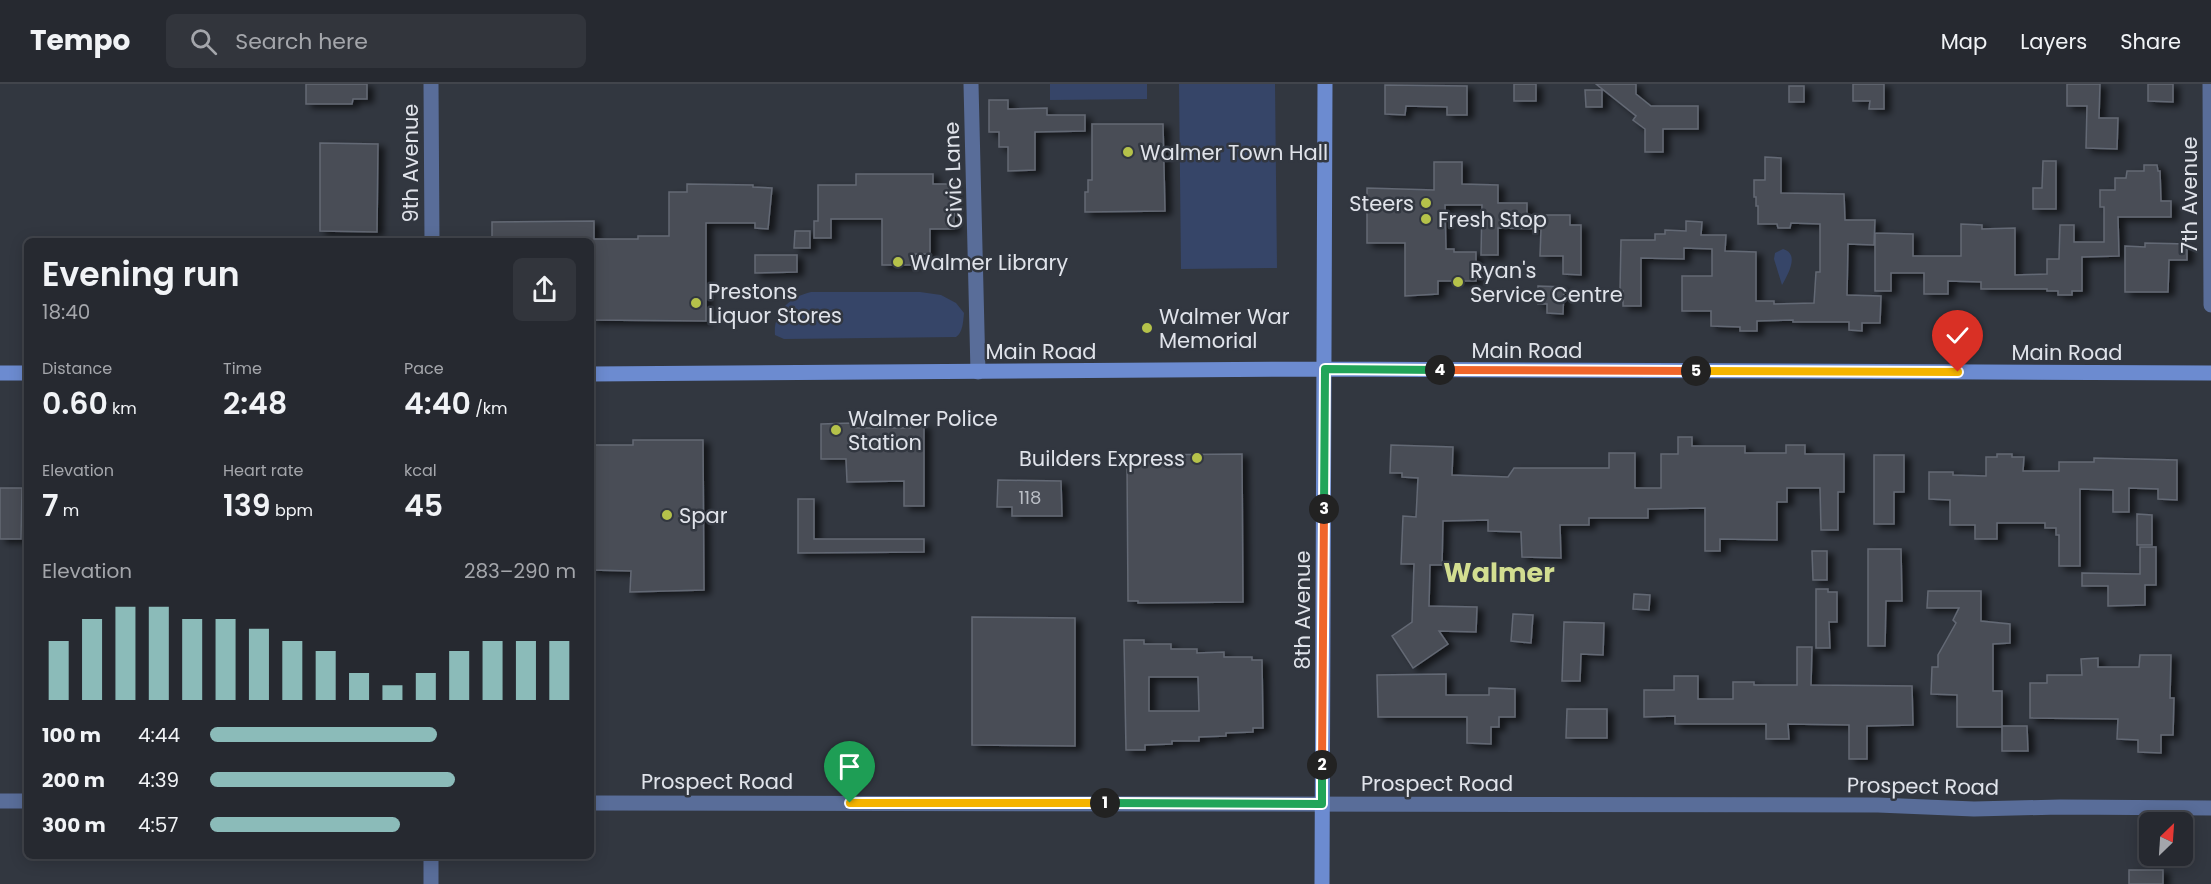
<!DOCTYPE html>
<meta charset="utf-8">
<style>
:root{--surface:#262930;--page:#32353c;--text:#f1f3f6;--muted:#a4a6ab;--line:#42454c;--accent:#8bbbb9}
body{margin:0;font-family:Poppins,sans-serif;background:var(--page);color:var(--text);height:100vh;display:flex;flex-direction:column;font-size:22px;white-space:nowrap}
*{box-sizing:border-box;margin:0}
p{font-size:20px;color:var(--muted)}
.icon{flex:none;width:33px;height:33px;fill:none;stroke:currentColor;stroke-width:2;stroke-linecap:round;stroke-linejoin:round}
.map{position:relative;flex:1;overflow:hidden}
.side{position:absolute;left:24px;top:154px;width:570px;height:621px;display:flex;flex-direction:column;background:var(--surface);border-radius:9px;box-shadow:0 3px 15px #0003,0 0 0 2px var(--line)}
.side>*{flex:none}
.needle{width:39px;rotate:25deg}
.fabs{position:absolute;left:2139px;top:728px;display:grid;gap:12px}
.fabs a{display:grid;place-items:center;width:54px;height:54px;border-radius:9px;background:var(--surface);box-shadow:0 3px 15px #0003,0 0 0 2px var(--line);font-size:30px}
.pin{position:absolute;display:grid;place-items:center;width:51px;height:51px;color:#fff;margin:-62px -26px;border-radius:50% 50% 50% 0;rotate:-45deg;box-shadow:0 0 6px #0007}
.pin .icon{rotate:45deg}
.km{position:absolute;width:30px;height:30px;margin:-15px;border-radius:50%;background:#222;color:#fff;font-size:16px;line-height:30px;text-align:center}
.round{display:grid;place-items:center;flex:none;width:63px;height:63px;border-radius:9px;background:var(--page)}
.overview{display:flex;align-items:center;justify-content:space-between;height:102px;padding:0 18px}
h1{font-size:33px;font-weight:600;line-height:45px}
.figures{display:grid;grid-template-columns:repeat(3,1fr);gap:9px;height:102px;padding:6px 18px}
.figures div{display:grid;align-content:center}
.figures b{font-size:30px;font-weight:600}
.figures small{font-size:16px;font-weight:400}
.figures p{font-size:16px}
.chart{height:168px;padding:12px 18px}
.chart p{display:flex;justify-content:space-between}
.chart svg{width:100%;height:108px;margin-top:6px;stroke:var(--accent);stroke-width:6}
ul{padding:0 18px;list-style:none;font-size:20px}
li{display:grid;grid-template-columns:96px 72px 1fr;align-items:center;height:45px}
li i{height:15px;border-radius:8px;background:var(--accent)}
header{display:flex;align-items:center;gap:36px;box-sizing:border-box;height:84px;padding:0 30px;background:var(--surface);border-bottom:2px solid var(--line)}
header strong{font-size:28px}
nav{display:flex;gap:33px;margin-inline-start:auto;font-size:21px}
.search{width:420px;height:54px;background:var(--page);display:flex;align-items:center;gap:15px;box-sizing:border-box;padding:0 21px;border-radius:9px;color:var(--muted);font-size:22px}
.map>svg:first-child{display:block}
</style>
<header>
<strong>Tempo</strong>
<div class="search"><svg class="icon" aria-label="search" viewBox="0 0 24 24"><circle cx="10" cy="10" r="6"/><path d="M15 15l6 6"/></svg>Search here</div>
<nav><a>Map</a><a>Layers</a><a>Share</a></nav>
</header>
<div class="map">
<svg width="2211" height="800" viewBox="0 0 2211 800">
<defs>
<filter id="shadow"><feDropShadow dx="6" dy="3.5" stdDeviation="3" flood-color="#0009"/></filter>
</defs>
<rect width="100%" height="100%" fill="#323740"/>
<path fill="#364568" d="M1050,0H1147V15L1050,16Z
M1179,0H1275L1277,184L1181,185Z
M1783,165C1800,170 1788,190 1782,201L1774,175L1775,169Z
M811,208H920L941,211L956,219L964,229C963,238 963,248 956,253L784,255L775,251C773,228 790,213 811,208Z"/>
<path fill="#484d57" stroke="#646974" stroke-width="1.5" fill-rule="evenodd" filter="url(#shadow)" d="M306,0H367V15H353L352,20H306Z
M1514,0H1536V17H1514Z
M1596,0H1636V10L1651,22H1698V45H1663V68H1645V45L1633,36L1636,32Z
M1853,0H1884V25H1869L1870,17H1853Z
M2067,0H2100L2099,34H2118L2117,65L2086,64L2087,22H2067Z
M2148,0H2173V18L2148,17Z
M1385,1L1467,2V31H1447V23L1406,22L1405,31L1385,30Z
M1789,2H1804V18H1789Z
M1585,6H1602V23H1586Z
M989,16H1008V25L1047,24V31H1085V47L1035,48V86L1008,87V63H999V48H989Z
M1092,40H1163L1165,127L1085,128V108H1088V96H1092Z
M320,59L378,60L377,148L320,147Z
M1765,73L1781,74V109L1844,110L1845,136H1875L1874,161L1848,160L1847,211L1881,212L1880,239H1862V247L1849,246V238H1793V236L1757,237V247H1740V243L1711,242V227H1682V192H1712V165L1684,164V175L1641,174V222H1623V207H1620L1621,156H1655V150H1665V146L1686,147V137L1702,138L1701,151H1726L1725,167L1756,168V217H1774V220L1814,219L1816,188H1820V140L1791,139L1790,144H1778L1777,140H1758V122H1756V113H1754V96H1765Z
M2043,77H2056V125H2033V104H2042Z
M1434,78H1462V100L1498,101V119H1527V131H1570V141H1581V191L1563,190V172H1540L1541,145L1498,144V171H1481L1482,121H1445L1446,165H1454V168H1476V197H1438V210L1405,212V159H1367V104L1434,106Z
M2144,81H2157L2158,87H2160L2161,117H2171V133H2118L2119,172L2082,173V207H2072V211H2058V207H2047V205H1981V198L1948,197V210H1924V189H1891V207H1875V149L1913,150V172H1961V140L1982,141V145L2015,144V191L2047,190V175H2059L2060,141H2074V158H2104V123H2100V106H2115V94H2126L2127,87H2144Z
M856,90H933V100H954V145H930V170H915V181H882V135H831V154H814V137H818V101H856Z
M687,100L753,101V103L772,104L768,145L755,144V139H706V237L591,236V158H492V138L594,137V155H638V152H669V108H687Z
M795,147H810V164H794Z
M2145,159L2187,160V176H2169L2168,208H2125V162L2145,163Z
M755,171H797V188L755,189Z
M1538,202L1564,203L1563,230L1547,229V220H1538Z
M852,339V344H910V341H924V422H904V397L847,398L846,375H821V340Z
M1678,353H1692V362H1745V369H1786V361H1805V370H1844V408H1838V446H1821L1820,404H1787V418H1777V456L1720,455V467H1705V424L1648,425V434H1589V441H1560L1561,474L1522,473L1521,448L1488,447V436L1443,437L1442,481H1430L1429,522L1477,523L1476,548L1439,547L1448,560L1413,584L1392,552L1412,538L1414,480H1401L1403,432L1416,433L1418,394L1402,393V389H1390L1391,361L1453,363L1452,391L1508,393L1514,384H1609V369H1635V404H1661V370H1678Z
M633,356H703L704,506L630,508L631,487L591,486V361H633Z
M1242,370L1243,518L1138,519V517H1128L1127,379H1138V371Z
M1997,370H2012V373H2024L2023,387H2059V378H2094V374L2177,376V416L2158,415V405L2129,404V428H2113V406L2080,405V482H2059V451H2056V444H2045V439H1997V455H1975V441H1950V416L1929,415V388H1953V391L1986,392V373H1997Z
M1874,371H1904V408H1894V440H1874Z
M998,396L1061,397L1062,432H1012V423H997Z
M0,404H22L21,455H0Z
M798,415H814V455H924V468L798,469Z
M2137,430L2152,431V461H2137Z
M2140,463H2156V501H2145V521L2108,522V502H2082V489L2140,490Z
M1868,465H1901L1902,517H1886L1885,562H1868Z
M1812,467H1827V496H1813Z
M1816,505H1828V508H1837V538H1829L1830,564H1816Z
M1928,507H1981V537L2010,540V559L1993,560V607H2002V642H2027L2028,667H2002V643H1957V611L1931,610L1932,583H1938V571L1956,539L1953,536L1959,524H1927Z
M1634,510L1650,511L1649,526L1633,525Z
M1513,530L1533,531L1531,559L1511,557Z
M972,533L1075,534V662L972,661Z
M1564,538L1604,539L1603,571L1581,570L1580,597H1562Z
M1124,556H1144V560H1171V565H1197V569L1224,568V573H1252V576H1262L1263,644H1253V648L1226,649V652L1199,653V657H1172V660L1145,661V666H1126ZM1149,593H1198L1199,627H1149Z
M1797,563H1812L1811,601L1912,602L1913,641L1867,642V675H1849V641L1788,640L1789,655H1766V640H1675V632L1644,633V606H1674V592H1698V615H1733V598H1754V601H1797Z
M2140,571H2171L2170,614H2174L2173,651H2161V669L2138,668V656L2117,655L2118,635L2030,634V599H2047V591H2082L2081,575L2098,574V583H2139Z
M1446,590V611H1489V604L1515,605V633H1499V643H1491V660L1467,659V633H1378L1377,591Z
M1567,625H1607V654H1566Z
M2129,786H2163V800H2129Z"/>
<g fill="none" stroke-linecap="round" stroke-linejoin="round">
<path stroke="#596d99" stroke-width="15" d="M431,0L432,158
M971,0L978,288
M2210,0L2211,221
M0,717H27
M591,719L1878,721L1974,725L2060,723L2211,724
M431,772V800"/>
<path stroke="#6c8bd0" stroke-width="15" d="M0,289H27
M591,290L1325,285L2211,289
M1322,800L1325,0"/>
</g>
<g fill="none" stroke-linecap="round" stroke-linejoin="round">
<defs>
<path id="split-1" d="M850,719H1105"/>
<path id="split-2" d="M1105,719L1322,720V681"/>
<path id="split-3" d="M1322,681L1324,425"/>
<path id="split-4" d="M1324,425L1325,285L1440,286"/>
<path id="split-5" d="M1440,286L1696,287"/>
<path id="split-6" d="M1696,287L1958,288"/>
</defs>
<use href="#split-1" stroke="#fff" stroke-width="12"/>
<use href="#split-2" stroke="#fff" stroke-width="12"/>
<use href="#split-3" stroke="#fff" stroke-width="12"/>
<use href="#split-4" stroke="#fff" stroke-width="12"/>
<use href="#split-5" stroke="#fff" stroke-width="12"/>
<use href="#split-6" stroke="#fff" stroke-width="12"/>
<use href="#split-1" stroke="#f5b400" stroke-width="8"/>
<use href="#split-2" stroke="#22a559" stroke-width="8"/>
<use href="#split-3" stroke="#f0652b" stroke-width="8"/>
<use href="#split-4" stroke="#22a559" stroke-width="8"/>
<use href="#split-5" stroke="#f0652b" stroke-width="8"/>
<use href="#split-6" stroke="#f5b400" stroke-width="8"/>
</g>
<g fill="#b5c24a" stroke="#323740" stroke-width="2">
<circle cx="1128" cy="68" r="6"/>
<circle cx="1426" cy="119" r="6"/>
<circle cx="1426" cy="135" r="6"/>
<circle cx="898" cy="178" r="6"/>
<circle cx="1458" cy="198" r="6"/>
<circle cx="696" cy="219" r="6"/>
<circle cx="1147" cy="244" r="6"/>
<circle cx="836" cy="346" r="6"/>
<circle cx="1197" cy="374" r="6"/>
<circle cx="667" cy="431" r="6"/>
</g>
<g text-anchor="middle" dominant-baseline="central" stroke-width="5" stroke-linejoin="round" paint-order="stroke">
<g font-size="18" fill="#babec5">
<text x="1030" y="413">118</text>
</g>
<g font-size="21" fill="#e0e3ea" stroke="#323740" text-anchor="start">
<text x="1140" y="68">Walmer Town Hall</text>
<text x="1414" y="119" text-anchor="end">Steers</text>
<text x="1438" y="135">Fresh Stop</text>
<text x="910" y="178">Walmer Library</text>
<text x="1470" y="186">Ryan's<tspan x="1470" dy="24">Service Centre</tspan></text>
<text x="708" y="207">Prestons<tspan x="708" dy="24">Liquor Stores</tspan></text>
<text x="1159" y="232">Walmer War<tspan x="1159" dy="24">Memorial</tspan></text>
<text x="848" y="334">Walmer Police<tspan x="848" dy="24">Station</tspan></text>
<text x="1185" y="374" text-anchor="end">Builders Express</text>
<text x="679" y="431">Spar</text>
</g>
<g font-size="21" fill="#e0e3ea" stroke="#323740">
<text transform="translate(410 79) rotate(-90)">9th Avenue</text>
<text transform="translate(953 91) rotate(-92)">Civic Lane</text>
<text transform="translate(2189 111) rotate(-90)">7th Avenue</text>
<text x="1527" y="266">Main Road</text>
<text x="1041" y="267">Main Road</text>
<text x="2067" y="268">Main Road</text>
<text transform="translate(1302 526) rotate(-90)">8th Avenue</text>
<text x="717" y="697">Prospect Road</text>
<text x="1437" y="699">Prospect Road</text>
<text transform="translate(1923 702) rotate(1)">Prospect Road</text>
</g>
<g font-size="27" font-weight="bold" fill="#d3de90" stroke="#323740">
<text x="1499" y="488">Walmer</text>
</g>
</g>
</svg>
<div class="fabs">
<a><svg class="needle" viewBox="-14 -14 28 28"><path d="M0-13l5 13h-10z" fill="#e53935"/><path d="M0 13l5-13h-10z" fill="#a4a6ab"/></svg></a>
</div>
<div class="pin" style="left:850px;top:719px;background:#1e9e55"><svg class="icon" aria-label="arrive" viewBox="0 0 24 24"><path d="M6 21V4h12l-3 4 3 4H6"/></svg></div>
<div class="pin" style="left:1958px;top:288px;background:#d93025"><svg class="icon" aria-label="check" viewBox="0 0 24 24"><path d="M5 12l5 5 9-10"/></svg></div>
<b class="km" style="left:1105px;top:719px">1</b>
<b class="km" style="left:1322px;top:681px">2</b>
<b class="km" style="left:1324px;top:425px">3</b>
<b class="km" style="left:1440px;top:286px">4</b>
<b class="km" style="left:1696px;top:287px">5</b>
<section class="side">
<div class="overview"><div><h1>Evening run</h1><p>18:40</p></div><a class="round"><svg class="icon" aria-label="share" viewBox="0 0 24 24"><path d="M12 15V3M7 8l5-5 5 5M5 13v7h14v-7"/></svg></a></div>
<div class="figures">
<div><p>Distance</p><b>0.60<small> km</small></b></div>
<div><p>Time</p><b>2:48</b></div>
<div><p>Pace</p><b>4:40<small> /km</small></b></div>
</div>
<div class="figures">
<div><p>Elevation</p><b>7<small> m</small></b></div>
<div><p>Heart rate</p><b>139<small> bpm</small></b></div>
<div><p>kcal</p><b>45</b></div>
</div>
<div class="chart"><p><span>Elevation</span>283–290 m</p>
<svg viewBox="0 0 160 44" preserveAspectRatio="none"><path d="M5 44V20M15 44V11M25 44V6M35 44V6M45 44V11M55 44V11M65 44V15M75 44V20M85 44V24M95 44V33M105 44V38M115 44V33M125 44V24M135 44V20M145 44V20M155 44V20"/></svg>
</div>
<ul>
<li><b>100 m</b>4:44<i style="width:62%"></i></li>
<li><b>200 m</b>4:39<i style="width:67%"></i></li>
<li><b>300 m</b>4:57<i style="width:52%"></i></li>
</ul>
</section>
</div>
